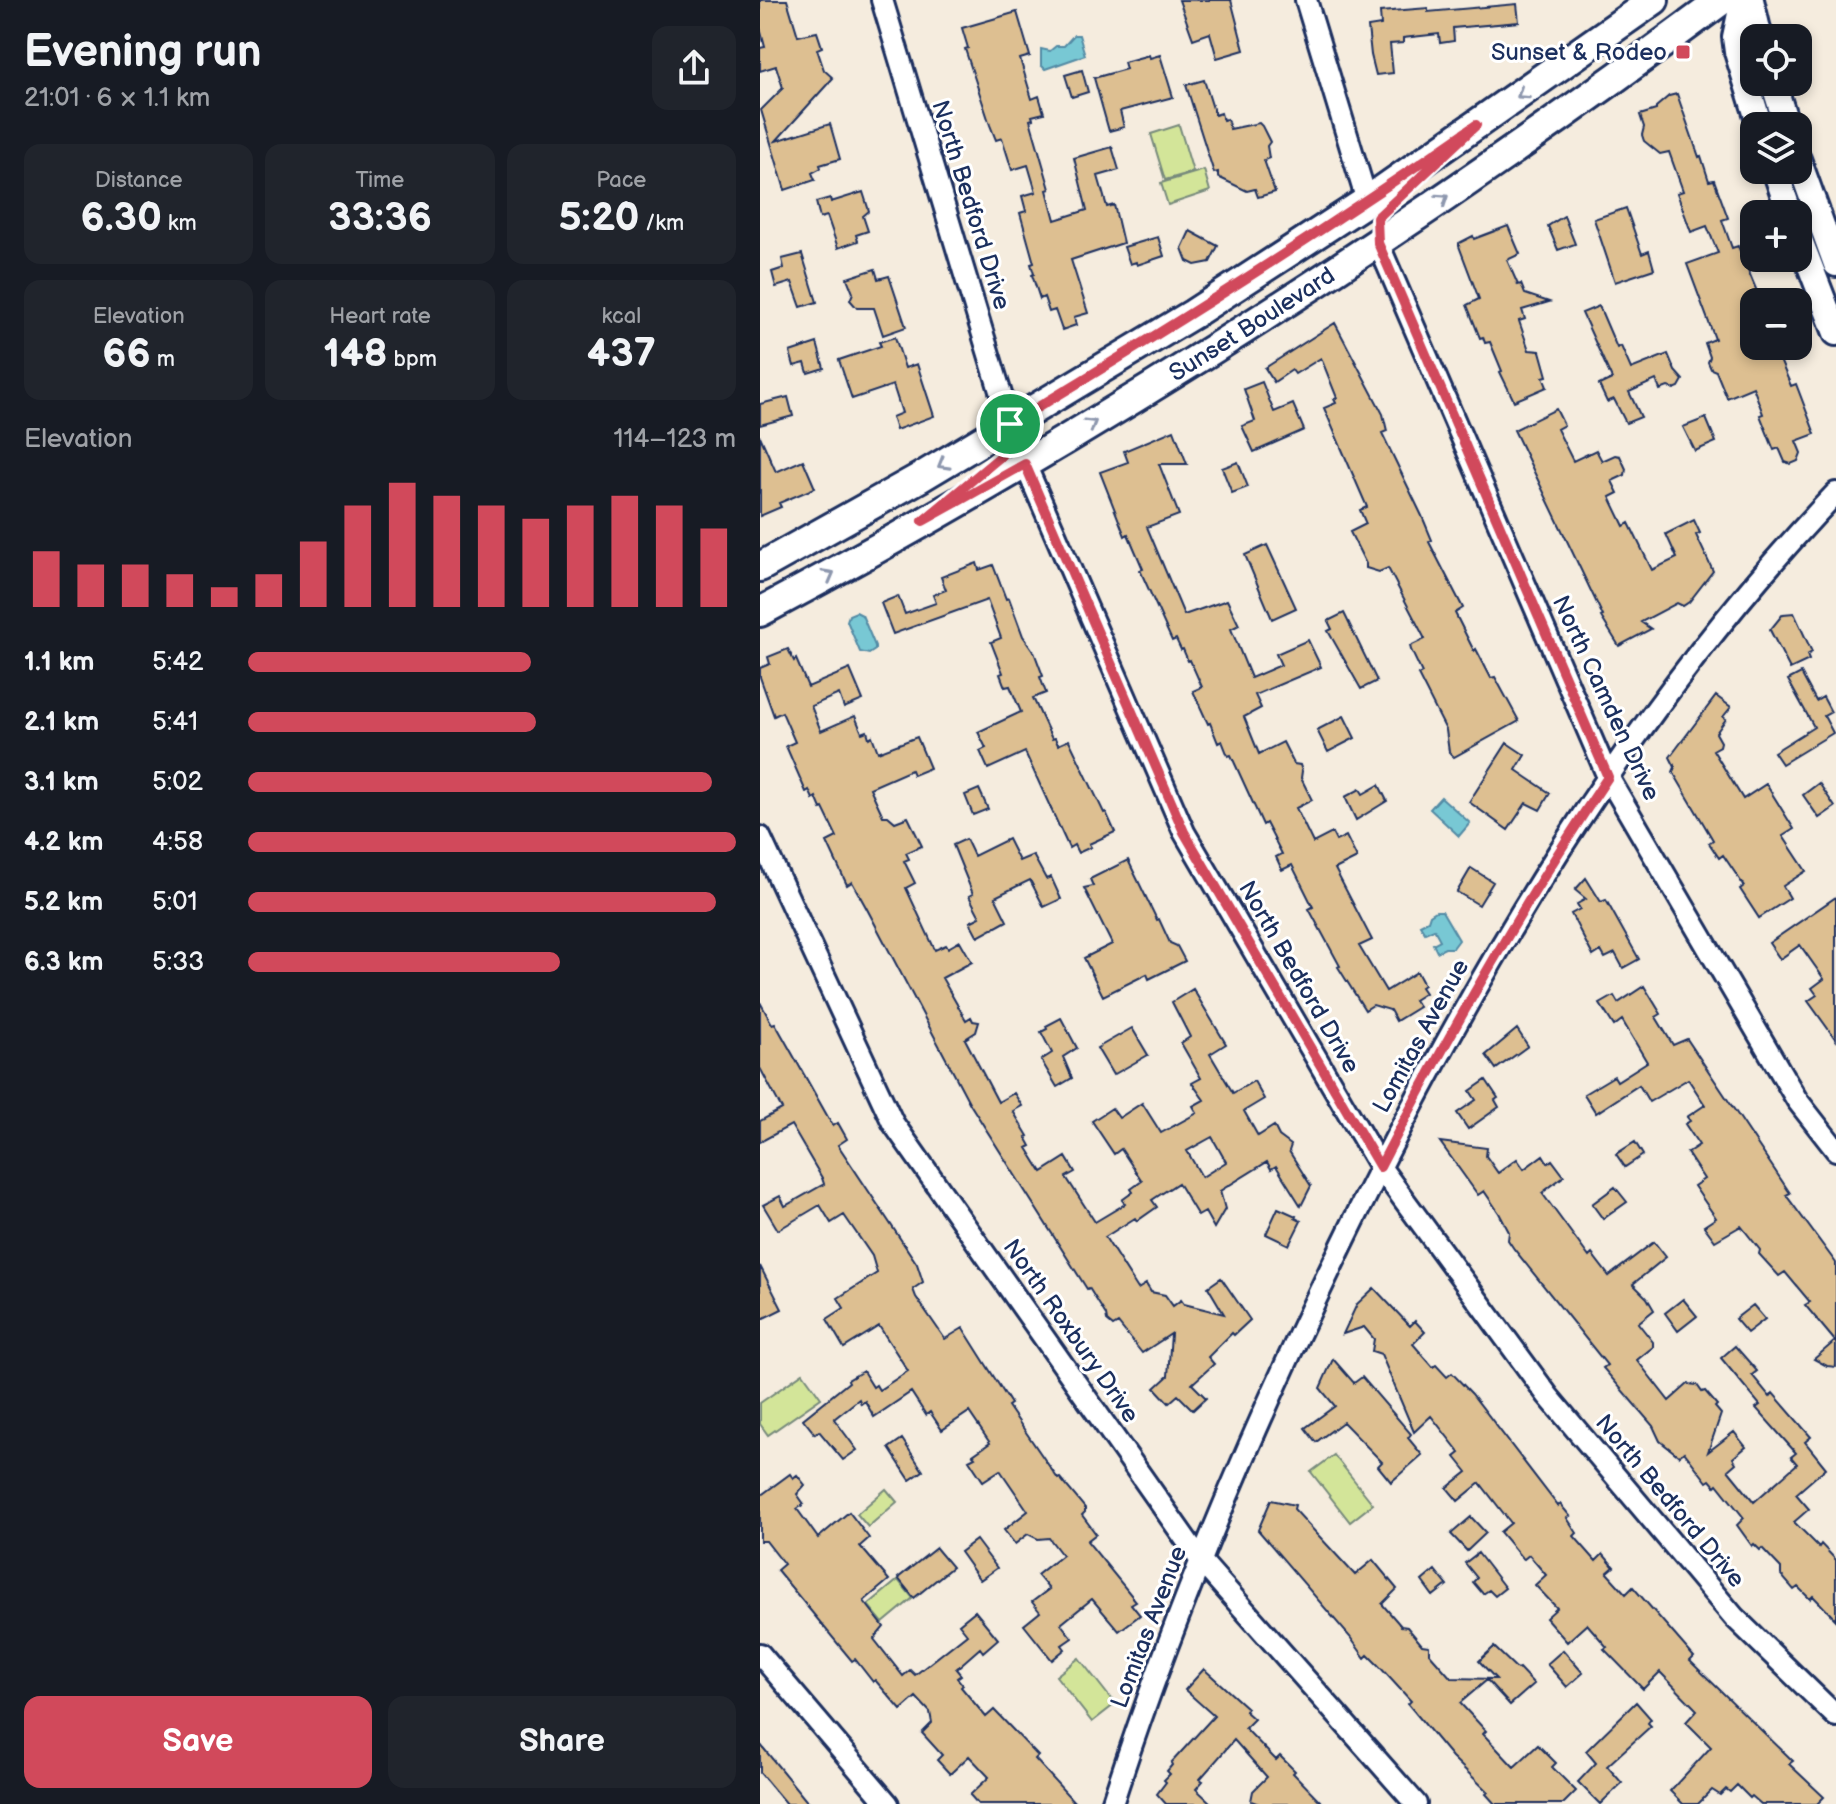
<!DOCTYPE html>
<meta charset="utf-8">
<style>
:root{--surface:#171b24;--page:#20242c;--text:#f1f3f6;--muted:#9ea1a6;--accent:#d1495b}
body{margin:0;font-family:"Balsamiq Sans",sans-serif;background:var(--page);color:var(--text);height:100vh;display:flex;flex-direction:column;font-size:30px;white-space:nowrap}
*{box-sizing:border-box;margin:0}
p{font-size:26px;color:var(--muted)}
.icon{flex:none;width:44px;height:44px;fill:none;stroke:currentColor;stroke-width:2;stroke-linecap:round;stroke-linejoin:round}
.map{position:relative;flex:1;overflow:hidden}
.sheet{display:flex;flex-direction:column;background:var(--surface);width:760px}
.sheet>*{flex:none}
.fabs{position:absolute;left:980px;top:24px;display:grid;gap:16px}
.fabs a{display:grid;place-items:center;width:72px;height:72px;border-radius:16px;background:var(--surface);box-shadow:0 4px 12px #0003;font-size:40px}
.pin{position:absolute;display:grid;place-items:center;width:68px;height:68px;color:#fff;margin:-34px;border:4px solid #fff;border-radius:50%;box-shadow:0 2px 8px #0007}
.round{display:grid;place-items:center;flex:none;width:84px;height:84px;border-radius:16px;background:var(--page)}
.overview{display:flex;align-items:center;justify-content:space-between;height:136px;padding:0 24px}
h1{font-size:44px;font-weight:600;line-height:60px}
.figures{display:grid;grid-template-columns:repeat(3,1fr);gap:12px;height:136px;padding:8px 24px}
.figures div{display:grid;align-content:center;border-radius:16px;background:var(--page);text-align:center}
.figures b{font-size:40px;font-weight:600}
.figures small{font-size:22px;font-weight:400}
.figures p{font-size:22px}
.chart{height:224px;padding:16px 24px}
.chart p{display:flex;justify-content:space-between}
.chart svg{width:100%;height:144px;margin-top:8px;stroke:var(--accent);stroke-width:6}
.primary-button{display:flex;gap:16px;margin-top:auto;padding:16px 24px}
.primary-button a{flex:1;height:92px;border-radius:16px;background:var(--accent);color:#fff;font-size:32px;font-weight:600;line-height:92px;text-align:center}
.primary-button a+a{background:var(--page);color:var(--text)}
ul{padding:0 24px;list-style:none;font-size:26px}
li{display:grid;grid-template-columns:128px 96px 1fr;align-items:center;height:60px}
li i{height:20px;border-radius:10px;background:var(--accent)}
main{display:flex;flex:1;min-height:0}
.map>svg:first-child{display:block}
</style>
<main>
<section class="sheet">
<div class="overview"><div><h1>Evening run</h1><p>21:01 · 6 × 1.1 km</p></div><a class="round"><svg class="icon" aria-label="share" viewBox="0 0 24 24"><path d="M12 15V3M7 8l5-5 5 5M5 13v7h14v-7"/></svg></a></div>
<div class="figures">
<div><p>Distance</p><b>6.30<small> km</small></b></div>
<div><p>Time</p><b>33:36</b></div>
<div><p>Pace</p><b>5:20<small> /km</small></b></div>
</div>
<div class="figures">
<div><p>Elevation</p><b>66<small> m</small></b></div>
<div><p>Heart rate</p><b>148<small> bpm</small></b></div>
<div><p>kcal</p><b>437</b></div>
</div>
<div class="chart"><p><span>Elevation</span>114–123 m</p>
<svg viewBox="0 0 160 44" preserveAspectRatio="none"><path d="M5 44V27M15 44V31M25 44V31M35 44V34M45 44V38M55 44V34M65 44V24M75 44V13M85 44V6M95 44V10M105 44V13M115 44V17M125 44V13M135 44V10M145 44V13M155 44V20"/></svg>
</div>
<ul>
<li><b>1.1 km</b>5:42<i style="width:58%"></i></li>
<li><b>2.1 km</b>5:41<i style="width:59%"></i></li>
<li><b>3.1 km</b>5:02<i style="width:95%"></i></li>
<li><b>4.2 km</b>4:58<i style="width:100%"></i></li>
<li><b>5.2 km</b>5:01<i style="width:96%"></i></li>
<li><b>6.3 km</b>5:33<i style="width:64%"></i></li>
</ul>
<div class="primary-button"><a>Save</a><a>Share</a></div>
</section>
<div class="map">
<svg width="1076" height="1804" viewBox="0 0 1076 1804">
<rect width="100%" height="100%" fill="#f5ecde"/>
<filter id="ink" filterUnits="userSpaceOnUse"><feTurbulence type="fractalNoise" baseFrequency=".0125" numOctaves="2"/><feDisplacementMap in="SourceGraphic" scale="16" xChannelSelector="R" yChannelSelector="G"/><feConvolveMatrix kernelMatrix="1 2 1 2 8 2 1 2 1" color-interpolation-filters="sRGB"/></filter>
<g filter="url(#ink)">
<path fill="#d3e599" stroke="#778a7c" stroke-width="2" d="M419,125L433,172L405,180L391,134Z
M444,170L450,191L408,205L401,183Z
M43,1373L61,1398L8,1435L0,1424V1403Z
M574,1455L613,1504L590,1522L551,1472Z
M126,1489L137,1502L108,1527L97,1514Z
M138,1580L153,1598L123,1623L108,1605Z
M319,1658L355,1704L332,1722L296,1676Z"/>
<path fill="#78c8d4" stroke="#538ba5" stroke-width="2" d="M314,35H319L325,55L285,69L281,65V49L290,51L296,46H304Z
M96,612L102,615L115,646V650L109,654L100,652L87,621L89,615Z
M681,797L710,823L699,836L670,809Z
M676,911H682L699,940L693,948H685L677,952L673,944L680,940L674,929L665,933L660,925L668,921L670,915Z"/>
<path fill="#ddbf91" stroke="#1b2f5e" stroke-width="2" fill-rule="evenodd" d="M0,0H27L38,36L57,32L62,47L57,49L64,70L73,78L16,141L70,124L80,159L60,165L61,168L52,173L55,180L25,190L1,110L23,88L16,66L0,71V48L5,47L0,28Z
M419,0H471L484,50L457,58L450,33L433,39Z
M757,4L759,22L693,28L694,41L680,43L679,34L643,38V43L630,44L633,73L616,75L611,55L608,27L621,25L620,12L668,8V12Z
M257,12L270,56L260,59L272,99L279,96L284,113L272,116L273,119L270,120L290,189L287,190L295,220L327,210L314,158L352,147L359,170L338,176L347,207L354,205L363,243L311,260L328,313L314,317L316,325L302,330L295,310L289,312L284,297L280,299L272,275L274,274L271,264L274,263L260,213L266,211L262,196L276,192L268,165L252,170L242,138L236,140L230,125L205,49L208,48L202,28Z
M389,55L390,58L400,55L413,97L360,111L364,127L349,131L334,78L366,69L364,62Z
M322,70L328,92L312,97L305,75Z
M444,80L455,115L461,113L463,120L467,119L470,129L499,123L502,126L510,142L507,146L509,158L504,160L515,192L498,197L495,189L487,191L458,177V172L454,173L426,85Z
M917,94L939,157L941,156L949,181L954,180L968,218L962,220L972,248L978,246L996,289L999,302H994V346H1014L1031,386L1036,384L1055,434L1036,441L1041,453L1038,461L1031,464L1025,462L1019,448L1014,450L1000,415L1003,414L993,387L967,398L956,371L951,369L948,362L950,357L945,343L955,339L927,264L958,253L947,226L931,232L917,193L923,191L909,152L900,154L884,141L882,135L884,127L880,115L896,110V107L909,96Z
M103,192L109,211L103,216L108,231L96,235L98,241L78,248L67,216L60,218L56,202L70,198L71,202Z
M866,208L882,254L889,251L894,269L855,282L834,219Z
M804,216L815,244L798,250L788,226Z
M748,226L760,254L747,260L758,285L761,284L765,294L789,302L762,310L765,319L759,321L769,350L780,351L787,376L783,377L787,387L754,401L740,372L742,371L730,342L725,343L723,337L720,338L707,305L719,299L699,246V243L713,236L714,239Z
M430,231L458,246L450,262L435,265L427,261L422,248Z
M398,237L404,256L377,265L376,262L370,264L364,247Z
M42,254L57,302L41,307L32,282L16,287L12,272L24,268L22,259Z
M115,269L118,279L129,276L146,327L123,335L114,308H97L90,300L93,293L87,278Z
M839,306L857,348L861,346L871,369L908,354L915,371L923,380L919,387L914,389L908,387L900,390L896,380L869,392L881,417L866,423L854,399L847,402L839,385L852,379L822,313Z
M575,323L623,414L627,431L622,433L662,516L672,540L669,542L703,608L695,613L714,651L716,649L731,678L735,677L759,721L694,757L689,752L686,730L658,675L662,673L651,650L650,646L665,639L628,568L619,572L606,568V564L590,532L606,524L600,510L607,507L564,408L576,403L574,399L577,398L561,358L535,374L532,370L514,382L505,368Z
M135,337L145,368L157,364L174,416L136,430L132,417L142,413L133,385L92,399L79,360L121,346L119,342Z
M57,343L64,368L48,373L45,363L34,366L30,352Z
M502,382L514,412L533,404L544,430L494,452L482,426L495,421L484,389Z
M28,397L33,416L0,425V404Z
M796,409L804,425L797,429L813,461L836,450L842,461L855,455L860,456L866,469L865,475L852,481L858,493L850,497L864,526L869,523L892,570L917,558L906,534L934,520L940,533L936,535L953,571L929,602L923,606L917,603L881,622L891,629L859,646L841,617L843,616L754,430Z
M946,418L956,442L935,451L923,427Z
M414,430L427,464H399L419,515L387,527L424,615L467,600L479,625L471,629L491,678L521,665L516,654L548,640L561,667L495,695L501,708L484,717L499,754L523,742L534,764L540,765L542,771L541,778L552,800L536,808L553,843L572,833L576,841L586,836L597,858L575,869L612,940L599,946L626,991L657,972L664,985L661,987L665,993L654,1000L659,1007L636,1021L630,1010L613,1005L605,1010L578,967L580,966L549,909L553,907L532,865L522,870L516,857L522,854L506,823L503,825L471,755L468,756L462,741L458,743L450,723L448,724L433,691L442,687L430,660L428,661L423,649L421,650L416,639L412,641L380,570L383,569L368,534L365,536L340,472L368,462L364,451Z
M0,436L16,472L43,460L55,488L19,503L21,507L0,516Z
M478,462L488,487L472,493L462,468Z
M507,545L536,608L512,619L485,555Z
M217,563L219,570L233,565L246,599L249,598L263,636L274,652L283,676L280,677L286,693L273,698L292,739L295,738L298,745L309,740L344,813L346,812L355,832L329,844L331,847L318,853L314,845L309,848L265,752L228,769L220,751L226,748L218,732L261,712L250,686L245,687L240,674L243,673L231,642L241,638L227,600L133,634L121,603L138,596L145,614L176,603L173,595L186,590L181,577Z
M584,613L617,681L601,689L568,631L572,629L568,621Z
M1034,613L1052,652L1047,655L1049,660L1030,669L1010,630L1023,614Z
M28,649L34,661L36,659L48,687L90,669L103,700L84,708L79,694L51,706L61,731L95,716L102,733L107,731L109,738L112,736L118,752L157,737L170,768L153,775L151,770L110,788L123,816H128L135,822L148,817L162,846L146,853L149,859L144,861L155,883L146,888L175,950L186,945L188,948L200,941L212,962L182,978L206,1020L211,1017L213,1021L219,1022L216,1032L205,1039L238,1102L254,1093L262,1106L253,1111L268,1136L266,1137L271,1146L267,1148L282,1172L306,1157L315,1172L306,1177L335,1222L365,1204L362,1200L373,1192L371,1189L382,1181L361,1149L354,1154L332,1121L352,1108L359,1118L382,1103L401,1133L437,1113L433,1106L444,1100L432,1083L441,1078L421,1043L430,1037L412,1002L433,989L466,1044L450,1054L473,1093L494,1081L504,1099L484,1111L498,1136L514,1126L519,1136L531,1145L529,1151L551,1186L541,1206L516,1166L511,1169L507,1162L460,1191L465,1209L454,1228L445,1212L438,1216L418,1183L392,1200L397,1207L377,1221L375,1218L345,1237L378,1289L386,1284L391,1292L405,1295L413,1306L421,1300L424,1304L464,1314L448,1287L461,1278L490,1320L474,1335L472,1333L448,1357L454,1364L432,1384L446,1398L433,1410L418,1395L409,1403L395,1388L408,1376L411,1334L382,1353L358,1323L353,1326L347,1321L346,1315L329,1288L327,1289L210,1104L107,909L92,882L87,885L67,842L77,837L63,808L61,809L56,797L53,799L49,790L46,792L26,746L35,742L22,712L14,716L0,677V668L10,664L8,657ZM452,1137L466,1162L442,1177L427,1151Z
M1041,673L1056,701L1063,697L1071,712L1064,716L1073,733L1022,764L1014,752L1054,727L1028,680Z
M956,696L971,707L963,717L966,719L956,733L961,742L960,746L953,750L983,799L1006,784L1034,829L1023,836L1046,871L1023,886L1030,898L999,918L980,889L984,886L963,855L959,858L949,843L953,840L913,772L915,767L910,757Z
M584,716L595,738L568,752L557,730Z
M747,743L765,755L756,770L790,793L780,810L766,803L748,830L709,802Z
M1059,783L1075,807L1059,818L1043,795Z
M619,785L627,801L596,820L585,797L600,789L603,794Z
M219,789L228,809L213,815L205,795Z
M206,839L214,856L248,839L259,861L273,855L286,879L291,877L301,899L284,907L270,880L235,897L247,921L218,937L210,922L220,917L209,896L213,894L193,845Z
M368,860L397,920L399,919L410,943L417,946L425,961L389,979L387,974L343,996L324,958L352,944L324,888L333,886L330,879Z
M711,868L733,882L719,905L697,892Z
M826,878L841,902L846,900L879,959L863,968L855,953L845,958L841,951L833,956L811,914L820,909L817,904L826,899L815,890Z
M1076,897V1040L1048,1001L1057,995L1052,988L1064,979L1040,945L1020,959L1009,943Z
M884,986L901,1014L896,1017L913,1045L927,1039L1030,1193L1026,1195L1076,1263V1367L1067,1366L1054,1359L1075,1341L1045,1305L1050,1302L1025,1272L1019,1276L999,1254L1000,1250L981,1226L955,1241L944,1226L956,1218L934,1186L944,1179L927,1153L939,1145L925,1124L930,1121L927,1117L945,1105L928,1079L889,1102L879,1085L836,1113L824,1094L854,1076L857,1081L887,1062L862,1020L854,1026L840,1004L854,996L858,1003Z
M0,1002L12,1024L15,1023L73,1126L78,1123L87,1139L78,1145L157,1264L163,1282L153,1289L156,1297L185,1339L203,1328L251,1404L248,1406L298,1479L300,1478L325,1508V1512L322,1515L336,1534L327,1541L376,1601L371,1604L380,1615L359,1631L332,1599L301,1624L312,1638L302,1645L305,1649L292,1660L264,1625L280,1612L272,1602L289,1589L277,1575L302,1555L289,1538L278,1539L268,1534L255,1544L244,1530L268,1511L240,1470L223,1481L209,1460L215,1457L213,1455L230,1443L209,1412L182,1430L170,1412L166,1415L151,1392L114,1417L105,1401L101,1404L99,1399L74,1419L97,1450L83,1460L59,1431L55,1434L43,1419L89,1382L88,1380L103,1371L113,1387L116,1385L119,1390L148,1371L119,1326L84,1348L67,1319L84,1308L78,1298L117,1273L112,1256L84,1215L71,1223L60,1205L18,1230L3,1205L20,1196L25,1206L64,1184L62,1178L31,1125L0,1142V1121L22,1109L0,1068Z
M301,1018L317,1048L303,1057L312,1078L297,1087L281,1060L292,1053L281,1032L287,1029L286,1026Z
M372,1028L388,1055L353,1075L337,1048Z
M757,1029L768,1046L736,1069L726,1055Z
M726,1080L738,1098L735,1100L739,1107L708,1129L697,1113L716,1100L710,1091Z
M680,1142L727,1148L726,1156L738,1173L757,1159L764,1169L783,1155L788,1163L792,1160L804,1176L782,1193L829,1257L832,1254L849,1276L894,1242L906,1257L873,1284L887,1298L894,1310L878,1323L893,1342V1347L877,1360L909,1401L928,1384L937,1385L942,1392L945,1391L957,1405L955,1407L961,1414L948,1452L974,1432L986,1447L973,1458L976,1463L968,1470L994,1502L1037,1464L1031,1457L1036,1453L996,1408L1000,1405L961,1358L975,1346L997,1371L992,1375L1010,1397L1013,1393L1051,1437L1045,1442L1066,1468L1036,1494L1049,1509L1034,1522L1059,1547L1061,1544L1076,1560V1620L1053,1596L1050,1599L1038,1587L1034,1590L1021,1575V1568L1002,1548L1000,1550L994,1544L992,1546L977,1525L984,1518L957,1484L955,1486L950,1480L947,1482L924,1452L919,1456L900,1441L893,1426L843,1368L847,1365L754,1249L748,1240L749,1232L739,1213L724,1191L718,1195Z
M875,1142L883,1155L865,1167L856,1154Z
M855,1187L867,1202L843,1219L832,1204Z
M518,1208L536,1216L535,1218L541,1221L529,1245L506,1234Z
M0,1266L22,1309L0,1320Z
M614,1288L650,1326L655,1321L665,1332L653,1344L673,1367L676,1365L687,1377L692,1373L712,1394L798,1506L800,1504L810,1516L807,1518L817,1533L814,1536L836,1561L843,1554L854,1567L847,1573L866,1594L873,1587L934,1657L930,1661L1033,1761L1029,1764L1064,1797L1057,1804H1001L992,1796L990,1798L977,1785L970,1792L966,1789L960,1795L952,1790L938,1804H923L910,1791L951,1747L926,1722L937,1710L900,1672L883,1689L844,1649L847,1647L827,1624L807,1642L786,1618L797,1608L775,1585L786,1575L769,1555L764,1559L761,1557L740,1532L751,1523L720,1483L698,1501L687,1488L707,1472L695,1457L700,1453L671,1416L654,1432L621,1354L612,1351L614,1339L604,1327L583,1334L597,1304Z
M923,1299L937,1316L918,1331L905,1313Z
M993,1305L1005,1319L987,1333L975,1319Z
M573,1359L594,1383L602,1377L651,1434L648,1438L662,1455L631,1482L618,1466L622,1462L583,1422L556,1442L545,1428L575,1406L560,1388Z
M142,1439L163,1471L150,1480L129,1448Z
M30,1474L33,1478L37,1475L45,1485L37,1494L44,1504L37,1509L58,1538L89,1512L109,1538L100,1546L129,1580L104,1601L124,1627L114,1639L143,1676L150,1670L155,1675L207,1634L199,1624L215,1611L238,1639L223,1652L220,1648L196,1669L201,1675L197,1678L203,1685L201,1687L226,1717L234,1710L278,1756L275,1759L316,1804H218L210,1795L229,1777L209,1756L190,1774L177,1760L182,1755L162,1733L172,1723L170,1712L156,1697L141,1710L115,1680L113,1682L95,1659L92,1661L17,1570L24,1564L6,1541H0V1496Z
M511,1500L535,1505L534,1509L595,1575L613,1560L637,1589L622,1604L641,1626L647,1627L662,1645L669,1646V1653L691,1678L736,1679L719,1661L734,1647L757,1669L759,1668L774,1684L750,1705L727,1680L700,1703L726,1731L723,1734L754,1767L778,1745L796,1763L792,1767L816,1791L803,1804H735L726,1794L728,1792L692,1757L648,1704L651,1701L618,1665L608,1655L605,1658L590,1637L498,1530Z
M711,1517L726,1533L707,1551L691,1534Z
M216,1540L237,1568L220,1580L200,1552Z
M176,1548L192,1567L154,1598L138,1578Z
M718,1553L745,1588L735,1596L729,1590L723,1594L713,1582L717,1578L705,1563Z
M675,1570L687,1585L673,1596L662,1581Z
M803,1650L823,1673L807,1687L787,1664Z
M444,1669L487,1708L485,1711L494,1719L485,1728L516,1760L520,1756L535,1771L533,1773L563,1804H499L491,1801L493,1791L507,1777L474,1740L440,1779L443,1781L436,1789L452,1804H406L397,1794L406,1782L404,1780L410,1774L407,1771L412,1765L411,1763L454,1716L425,1690Z
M876,1702L891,1719L888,1723L891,1726L847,1766L862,1783L840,1804L818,1782L836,1763L826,1751Z
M0,1744L49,1804H26L0,1773Z"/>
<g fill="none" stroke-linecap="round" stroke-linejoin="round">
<defs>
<path id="minor" d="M122,0L250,424
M546,0L607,201
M618,243L848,777L1037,1100L1076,1150
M265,464L424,832L620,1167L788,1396L974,1617L1076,1716
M0,837L133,1123L441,1561L656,1804
M0,1654L128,1804
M352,1804C413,1615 492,1430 579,1251C711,979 866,713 1076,493"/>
<path id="tertiary" d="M983,0L975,37L977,52L1000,126
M991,0L1000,38
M1013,82L1027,126
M1038,159L1076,264
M1015,170L1030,214
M1038,235L1076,333"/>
<g id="secondary">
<path d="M0,567L161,477L433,314L607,201L894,0"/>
<path id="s1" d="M0,612C336,434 657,226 962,0"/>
</g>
</defs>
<use href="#minor" stroke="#1b2f5e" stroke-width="26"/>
<use href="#tertiary" stroke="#1b2f5e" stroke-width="30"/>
<use href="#secondary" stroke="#1b2f5e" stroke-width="34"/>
<use href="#minor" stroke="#fff" stroke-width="20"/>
<use href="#tertiary" stroke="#fff" stroke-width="24"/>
<use href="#secondary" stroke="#fff" stroke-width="28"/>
</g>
<defs><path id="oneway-chevron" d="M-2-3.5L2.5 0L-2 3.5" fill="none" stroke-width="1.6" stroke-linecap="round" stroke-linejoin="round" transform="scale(2)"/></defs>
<g stroke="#8d97ae">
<use href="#oneway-chevron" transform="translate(762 94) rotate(146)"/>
<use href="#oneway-chevron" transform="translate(683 199) rotate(-34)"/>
<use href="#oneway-chevron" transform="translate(331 424) rotate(-31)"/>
<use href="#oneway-chevron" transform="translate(183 464) rotate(150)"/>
<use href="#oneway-chevron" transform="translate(69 575) rotate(-29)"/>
</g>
</g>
<g fill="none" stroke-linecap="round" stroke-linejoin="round" filter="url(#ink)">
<defs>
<path id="route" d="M716,125L617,218L618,243L848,777C764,902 689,1033 620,1167L424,832L265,464L163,521L241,456L250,424C409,329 564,231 716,125Z"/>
</defs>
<use href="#route" stroke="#fff" stroke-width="16"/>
<use href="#route" stroke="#d1495b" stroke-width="10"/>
</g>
<rect fill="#d1495b" stroke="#fff" stroke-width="3" x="915" y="44" width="16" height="16" rx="4"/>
<g text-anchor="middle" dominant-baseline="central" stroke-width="6" stroke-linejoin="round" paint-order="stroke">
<g font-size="24" fill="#1b2f5e" stroke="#fff" text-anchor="end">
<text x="907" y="52">Sunset &amp; Rodeo</text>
</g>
<g font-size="24" fill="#1b2f5e" stroke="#fff">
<text transform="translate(211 205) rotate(73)">North Bedford Drive</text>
<text stroke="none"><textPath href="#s1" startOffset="570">Sunset Boulevard</textPath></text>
<text transform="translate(846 698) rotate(65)">North Camden Drive</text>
<text transform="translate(539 977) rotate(60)">North Bedford Drive</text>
<text transform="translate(661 1036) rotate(-61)">Lomitas Avenue</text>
<text transform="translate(311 1331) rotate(55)">North Roxbury Drive</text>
<text transform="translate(910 1501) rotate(50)">North Bedford Drive</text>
<text transform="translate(389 1627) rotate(-69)">Lomitas Avenue</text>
</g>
</g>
</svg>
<div class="fabs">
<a><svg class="icon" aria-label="locate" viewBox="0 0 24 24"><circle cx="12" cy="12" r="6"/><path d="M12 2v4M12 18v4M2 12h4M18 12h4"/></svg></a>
<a><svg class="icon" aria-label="layers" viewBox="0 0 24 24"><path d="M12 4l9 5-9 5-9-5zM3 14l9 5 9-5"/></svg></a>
<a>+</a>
<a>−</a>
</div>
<div class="pin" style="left:250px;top:424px;background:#1e9e55"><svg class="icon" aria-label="arrive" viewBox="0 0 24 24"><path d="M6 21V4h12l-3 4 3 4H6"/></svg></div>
</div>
</main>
